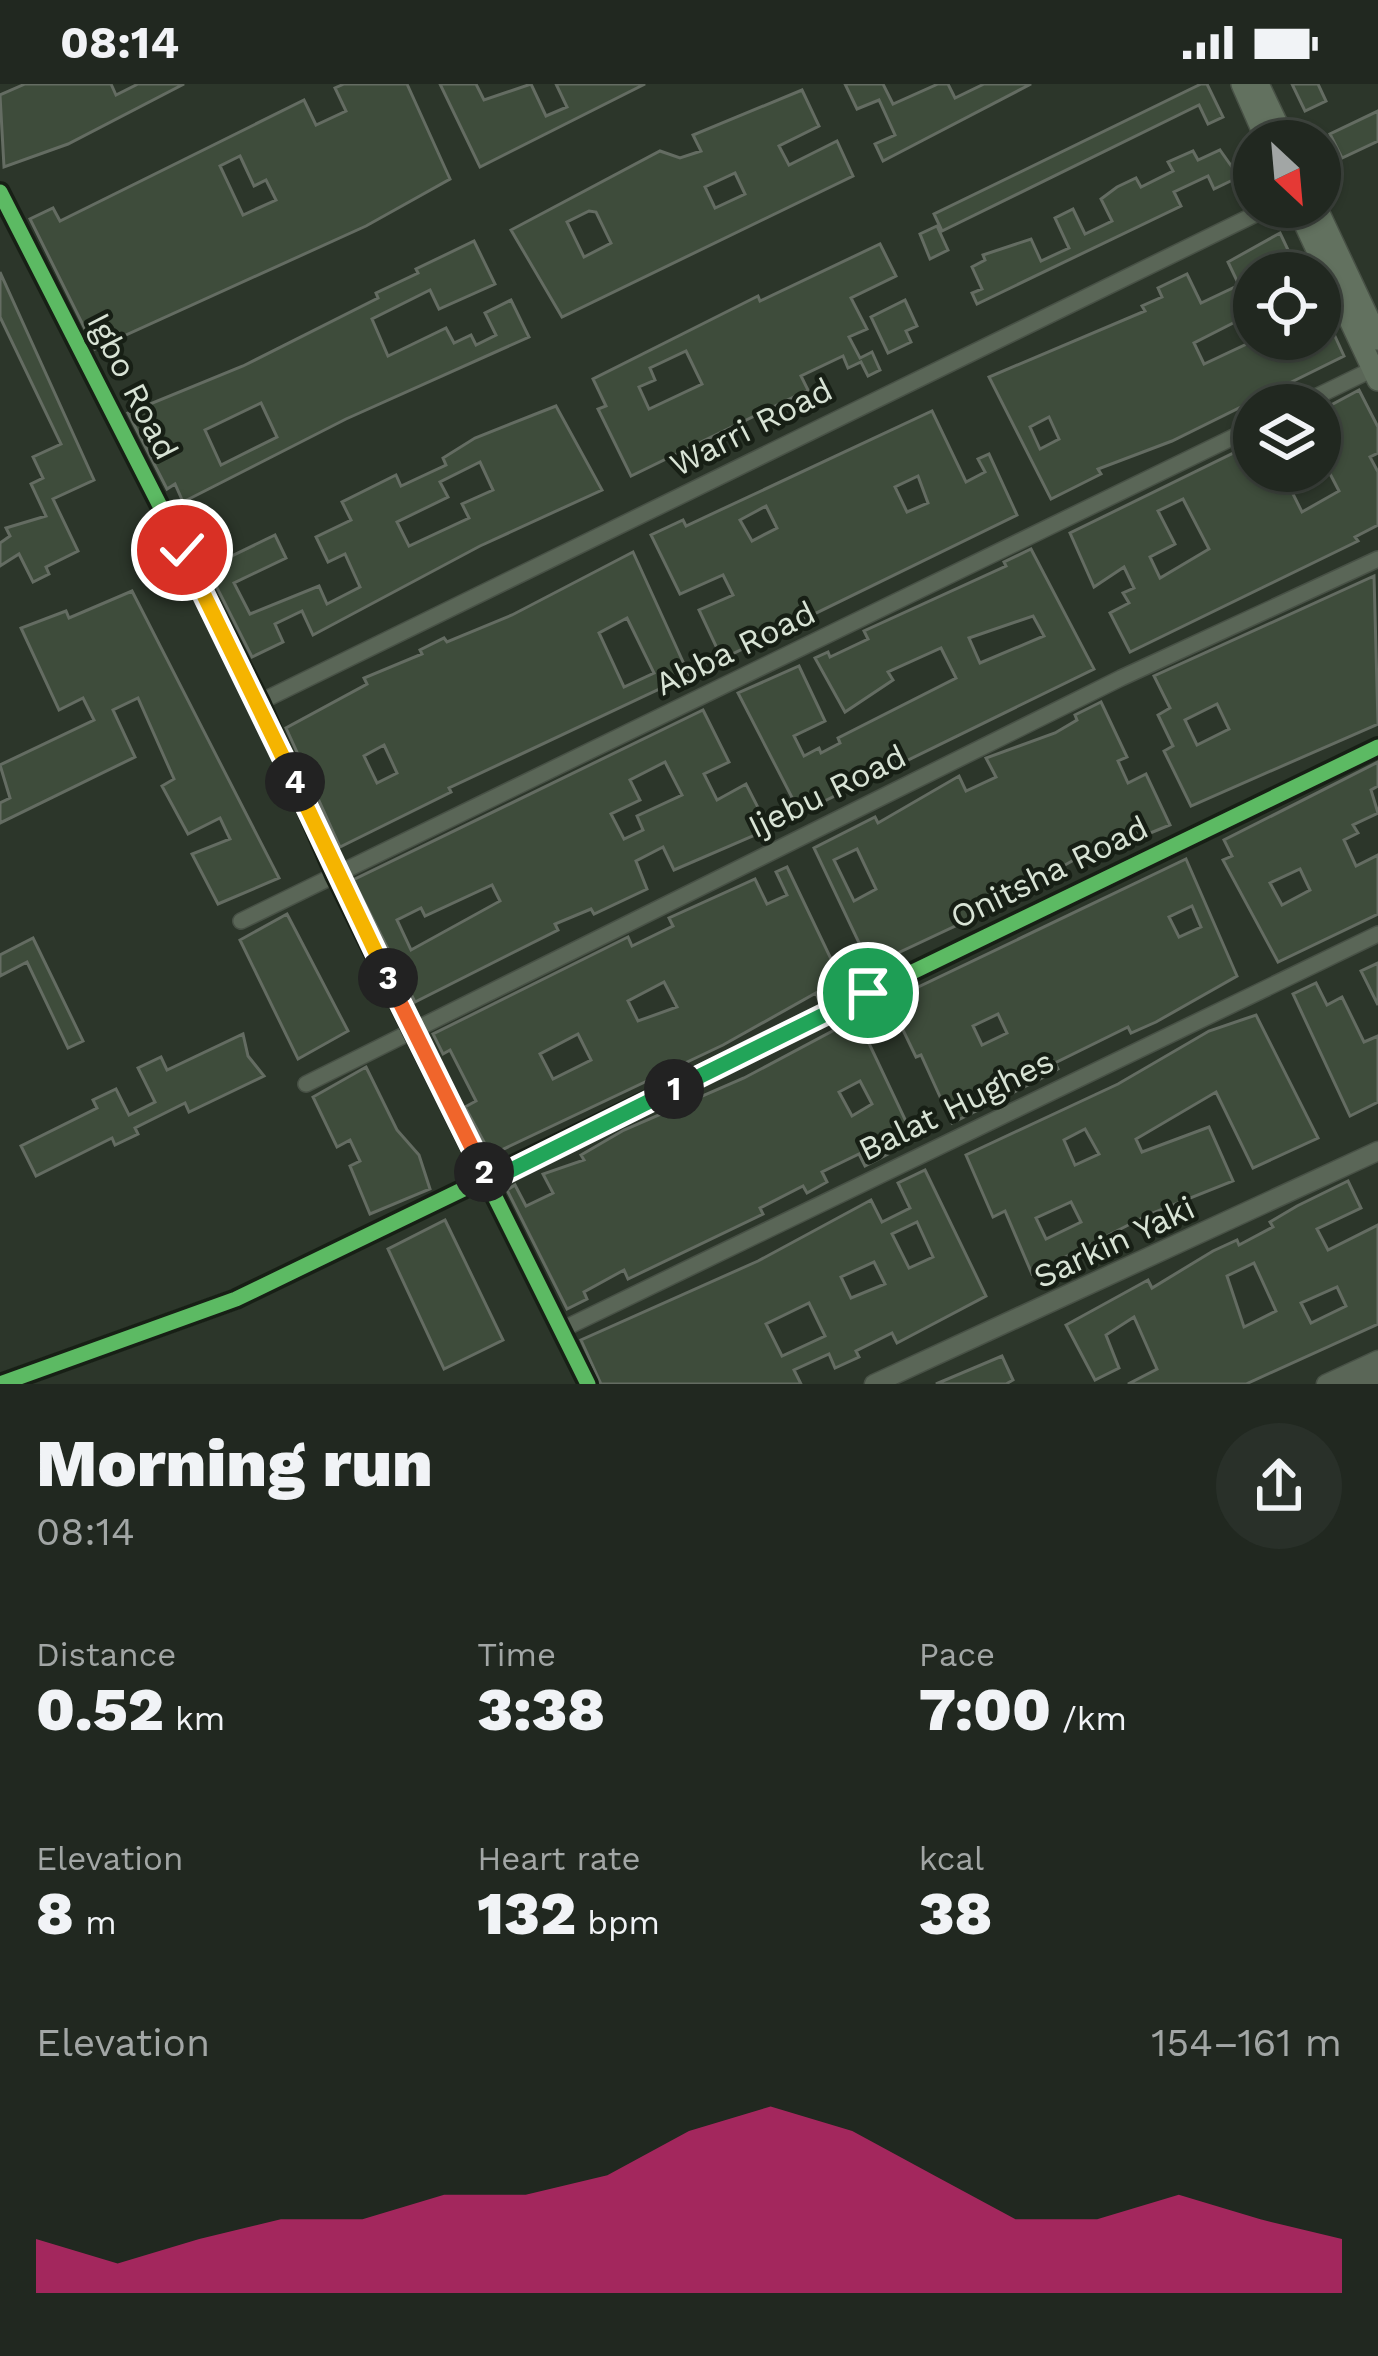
<!DOCTYPE html>
<meta charset="utf-8">
<style>
:root{--surface:#212820;--page:#293029;--text:#f1f3f6;--muted:#a2a6a5;--line:#3e443e;--accent:#db2777}
body{margin:0;font-family:"Work Sans",sans-serif;background:var(--page);color:var(--text);height:100vh;display:flex;flex-direction:column;font-size:45px;white-space:nowrap}
*{box-sizing:border-box;margin:0}
p{font-size:39px;color:var(--muted)}
.icon{flex:none;width:66px;height:66px;fill:none;stroke:currentColor;stroke-width:2;stroke-linecap:round;stroke-linejoin:round}
.map{position:relative;height:1300px;overflow:hidden}
.details{display:flex;flex-direction:column;background:var(--surface);flex:1}
.details>*{flex:none}
.needle{width:78px;rotate:154deg}
.controls{position:absolute;left:1233px;top:36px;display:grid;gap:24px}
.controls a{display:grid;place-items:center;width:108px;height:108px;border-radius:50%;background:var(--surface);box-shadow:0 3px 9px #0004,0 0 0 3px var(--line);font-size:60px}
.pin{position:absolute;display:grid;place-items:center;width:102px;height:102px;color:#fff;margin:-51px;border:6px solid #fff;border-radius:50%;box-shadow:0 3px 12px #0007}
.km{position:absolute;width:60px;height:60px;margin:-30px;border-radius:50%;background:#222;color:#fff;font-size:33px;line-height:60px;text-align:center}
.round{display:grid;place-items:center;flex:none;width:126px;height:126px;border-radius:63px;background:var(--page)}
.overview{display:flex;align-items:center;justify-content:space-between;height:204px;padding:0 36px}
h1{font-size:66px;font-weight:800;line-height:90px}
.metrics{display:grid;grid-template-columns:repeat(3,1fr);gap:18px;height:204px;padding:12px 36px}
.metrics div{display:grid;align-content:center}
.metrics b{font-size:60px;font-weight:800}
.metrics small{font-size:33px;font-weight:400}
.metrics p{font-size:33px}
.chart{height:336px;padding:24px 36px}
.chart p{display:flex;justify-content:space-between}
.chart svg{width:100%;height:216px;margin-top:12px;fill:var(--accent);opacity:.7}
.status{display:flex;justify-content:space-between;align-items:center;height:84px;padding:0 60px;background:var(--surface);direction:ltr}
.status svg{height:33px;fill:currentColor}
.map>svg:first-child{display:block}
</style>
<div class="status"><b>08:14</b><svg viewBox="0 0 49 12"><path d="M0 12V9h3v3zM5 12V6h3v6zM10 12V3h3v9zM15 12V0h3v12zM26 1h20v11H26zM47 4h2v5h-2z"/></svg></div>
<div class="map">
<svg width="1378" height="1300" viewBox="0 0 1378 1300">
<rect width="100%" height="100%" fill="#2c362a"/>
<path fill="#3e4c3b" stroke="#646c62" stroke-width="3" fill-rule="evenodd" d="M25,0H111L116,11L138,0H184L68,60L4,83L0,11Z
M344,0H407L450,95L366,142L95,265L30,135L53,124L60,137L304,16L316,41L346,27L335,4ZM240,72L254,102L266,96L276,116L243,131L220,82Z
M440,0H476L484,16L531,0L546,32L567,23L556,0H645L480,83Z
M845,0H883L893,20L938,0H948L955,14L984,0H1031L883,77L875,60L895,51L879,16L857,25Z
M1201,0H1207L1223,33L1208,40L1199,21L942,147L934,130Z
M1292,0H1318L1326,17L1305,27Z
M802,6L819,42L779,62L789,81L837,57L853,92L562,233L511,146L660,67L680,74L701,67L693,51ZM735,89L745,110L715,124L705,103ZM589,127L596,128L611,159L584,173L567,138Z
M1378,27V57L1342,74L1330,50Z
M1220,66L1239,93L1214,105L1208,92L1174,108L1181,122L977,220L972,209L982,205L972,183L985,176L983,171L1031,155L1041,177L1069,164L1055,134L1073,125L1085,150L1112,137L1101,115L1117,103L1136,94L1141,103L1173,87L1168,78L1193,67L1198,76Z
M937,142L948,166L930,175L920,150Z
M1280,149L1299,189H1254V256L1320,255V241L1328,237L1344,272L1172,357L1098,385L1101,390L1051,415L989,293L1145,227L1142,222L1162,213L1158,204L1187,190L1201,219L1239,201L1228,178ZM1243,234L1253,257L1204,280L1194,259ZM1049,333L1059,355L1040,365L1030,343Z
M474,157L495,200L439,225L430,206L372,235L388,272L446,244L454,259L471,251L476,261L496,251L485,229L511,216L529,253L346,335L183,418L175,400L167,405L128,329L243,282L378,214L376,209L418,189L416,185ZM261,319L277,353L221,381L205,346Z
M880,160L896,192L851,214L867,245L849,253L860,274L872,268L880,286L868,292L861,278L848,284L843,272L801,292L808,306L631,392L598,325L606,322L593,295L758,212L760,217ZM686,267L702,300L649,325L639,303L655,296L650,284Z
M0,188L94,396L53,415L78,467L46,483L49,490L33,498L19,470L0,482V459L10,452L6,444L46,432L31,400L43,394L33,373L61,360L0,233Z
M905,216L917,242L906,247L911,258L888,269L871,233Z
M1359,306L1378,343V369L1370,373L1378,388V441L1355,453L1358,457L1130,568L1110,529L1129,519L1123,509L1134,504L1124,483L1094,503L1070,449L1254,359V387H1303L1307,395L1290,404L1302,428L1339,407L1327,384L1320,387V327ZM1183,415L1209,465L1160,494L1150,473L1175,460L1158,427Z
M556,322L602,406L480,462L313,551L302,527L275,540L283,558L252,573L207,484L275,451L286,474L234,499L250,530L319,502L327,520L360,503L345,470L328,478L316,453L351,436L342,418L396,391L401,402L446,381L443,374L475,354ZM480,378L493,406L462,420L469,434L409,462L397,438L448,413L440,398Z
M932,327L966,398L985,388L978,375L989,370L1017,431L722,575L699,526L733,511L723,491L680,510L651,451L683,436L686,442ZM918,392L928,419L907,428L895,403ZM766,422L777,444L752,457L740,436Z
M1031,465L1094,585L800,729L738,609L799,582L825,637L794,652L804,672L819,664L821,669L840,659L838,654L956,594L941,564L888,588L893,596L845,628L815,574L828,568L830,573L868,555L864,547L1006,482L1004,478ZM1033,532L1044,552L980,579L969,554Z
M633,468L689,591L449,704L451,708L340,763L286,644L367,600L364,594L422,570L420,566L444,554L447,558L512,531ZM627,534L654,589L624,603L599,549ZM384,661L397,689L377,699L364,672Z
M1374,492L1378,640L1191,722L1164,667L1173,662L1158,631L1170,624L1154,592ZM1217,620L1229,645L1197,661L1185,636Z
M132,507L279,794L218,820L192,770L230,755L220,734L188,750L162,702L174,695L138,614L113,626L135,673L0,739V719L10,714L0,681L94,636L83,614L59,626L21,544L66,527L69,534Z
M1101,618L1127,673L1118,677L1128,699L1146,690L1170,741L1104,768L1100,761L1044,793L1047,799L870,882L814,764L875,733L878,739L959,692L966,707L996,693L986,674L1055,649L1077,636L1075,631ZM857,765L876,805L854,817L834,776Z
M703,626L729,678L704,690L717,716L746,700L769,745L674,786L663,763L636,777L647,805L594,830L591,825L555,840L558,846L415,918L353,796ZM665,678L682,711L637,732L643,746L624,755L611,730L640,716L630,696ZM492,801L500,817L411,866L397,836L421,824L425,832Z
M1378,678V702L1371,706L1378,729L1353,741L1358,749L1344,756L1356,782L1378,771V830L1278,878L1223,776L1232,772L1224,756ZM1300,785L1310,806L1282,821L1270,799Z
M1186,775L1237,892L1156,938L1131,949L1128,943L1055,979L1058,985L1044,993L952,1039L921,971L916,973L889,917ZM1192,822L1201,843L1179,853L1169,833ZM998,930L1007,949L982,961L973,942Z
M787,783L844,902L818,914L816,909L723,961L491,1071L465,1023L476,1017L450,966L443,970L433,950L628,853L632,862L673,842L669,834L755,795L767,820L787,811L776,788ZM664,898L677,923L638,937L628,917ZM578,950L591,976L553,995L540,970Z
M287,830L348,947L298,975L240,856Z
M33,854L83,957L68,964L27,878L0,892V871Z
M1378,879V921L1361,887Z
M1316,899L1327,921L1342,913L1364,958L1378,952V1018L1350,1032L1293,910Z
M1256,931L1318,1054L1253,1084L1216,1008L1136,1055L1142,1068L1209,1043L1233,1097L1150,1130L1032,1190L1005,1127L993,1133L966,1071L1118,1000L1209,947ZM1085,1045L1099,1070L1075,1081L1064,1056ZM1071,1118L1081,1138L1046,1155L1036,1134Z
M857,934L911,1048L884,1061L888,1070L865,1082L859,1070L822,1088L827,1098L807,1109L803,1102L760,1124L763,1130L628,1195L624,1186L584,1208L587,1215L567,1225L507,1106L515,1101L526,1122L553,1109L543,1090L584,1076L581,1071L624,1046L744,994ZM860,997L872,1020L852,1032L839,1008Z
M243,950L248,972L264,992L189,1028L185,1019L135,1044L138,1050L115,1061L112,1054L36,1092L21,1062L97,1024L93,1016L116,1005L129,1031L155,1018L138,984L161,973L167,986Z
M366,983L397,1046L419,1071L430,1105L370,1130L350,1082L360,1077L350,1056L337,1063L313,1013Z
M925,1086L986,1212L897,1259L892,1249L856,1267L859,1273L835,1284L829,1270L794,1286L801,1300H601L581,1256L758,1177L871,1116L882,1138L910,1124L898,1099ZM917,1138L933,1173L909,1184L892,1150ZM874,1178L885,1200L851,1214L841,1193ZM809,1219L825,1252L782,1272L766,1240Z
M1348,1097L1361,1124L1317,1145L1328,1166L1378,1141V1240L1246,1300H1128L1157,1285L1134,1233L1106,1251L1119,1284L1095,1296L1066,1241L1148,1196L1152,1204L1213,1167L1237,1156L1239,1161L1273,1143L1270,1138L1297,1122ZM1254,1179L1276,1227L1244,1243L1227,1192ZM1337,1203L1346,1222L1311,1239L1301,1219Z
M445,1136L503,1256L444,1285L388,1165Z
M1002,1272L1013,1296L1006,1300H936Z"/>
<g fill="none" stroke-linecap="round" stroke-linejoin="round">
<defs>
<path id="minor" d="M1299,321L1373,285
M260,618L1270,123
M241,837L1254,343
M306,1000L1121,594L1378,475
M561,1246L1378,850"/>
<path id="tertiary" d="M0,108L260,618L335,791L588,1300
M0,1300L236,1215L1378,663
M874,1300L1378,1067
M1326,1300L1378,1276
M1357,1300L1378,1290"/>
<path id="secondary" d="M1242,0L1267,57
M1258,0L1285,57
M1297,123L1378,296
M1316,123L1378,255"/>
</defs>
<use href="#minor" stroke="#485146" stroke-width="18"/>
<use href="#tertiary" stroke="#485146" stroke-width="21"/>
<use href="#secondary" stroke="#485146" stroke-width="24"/>
<use href="#minor" stroke="#5a6657" stroke-width="15"/>
<use href="#tertiary" stroke="#5a6657" stroke-width="18"/>
<use href="#secondary" stroke="#62715f" stroke-width="21"/>
<defs>
<path id="cycleway" d="M0,108L260,618L335,791L588,1300
M0,1300L236,1215L1378,663"/>
</defs>
<use href="#cycleway" stroke="#171f15" stroke-width="22"/>
<use href="#cycleway" stroke="#5cba63" stroke-width="15"/>
</g>
<g fill="none" stroke-linecap="round" stroke-linejoin="round">
<defs>
<path id="split-1" d="M674,1005L868,909"/>
<path id="split-2" d="M484,1088L489,1097L674,1005"/>
<path id="split-3" d="M388,894L484,1088"/>
<path id="split-4" d="M295,698L388,894"/>
<path id="split-5" d="M182,466L295,698"/>
</defs>
<use href="#split-1" stroke="#fff" stroke-width="24"/>
<use href="#split-2" stroke="#fff" stroke-width="24"/>
<use href="#split-3" stroke="#fff" stroke-width="24"/>
<use href="#split-4" stroke="#fff" stroke-width="24"/>
<use href="#split-5" stroke="#fff" stroke-width="24"/>
<use href="#split-1" stroke="#22a559" stroke-width="15"/>
<use href="#split-2" stroke="#22a559" stroke-width="15"/>
<use href="#split-3" stroke="#f0652b" stroke-width="15"/>
<use href="#split-4" stroke="#f5b400" stroke-width="15"/>
<use href="#split-5" stroke="#f5b400" stroke-width="15"/>
</g>
<g text-anchor="middle" dominant-baseline="central" stroke-width="9" stroke-linejoin="round" paint-order="stroke">
<g font-size="33" fill="#d8e3d5" stroke="#171f15">
<text transform="translate(133 302) rotate(63)">Igbo Road</text>
<text transform="translate(751 343) rotate(-27)">Warri Road</text>
<text transform="translate(735 564) rotate(-26)">Abba Road</text>
<text transform="translate(827 707) rotate(-26)">Ijebu Road</text>
<text transform="translate(1049 788) rotate(-26)">Onitsha Road</text>
<text transform="translate(956 1021) rotate(-26)">Balat Hughes</text>
<text transform="translate(1114 1158) rotate(-25)">Sarkin Yaki</text>
</g>
</g>
</svg>
<div class="controls">
<a><svg class="needle" viewBox="-14 -14 28 28"><path d="M0-13l5 13h-10z" fill="#e53935"/><path d="M0 13l5-13h-10z" fill="#a2a6a5"/></svg></a>
<a><svg class="icon" aria-label="locate" viewBox="0 0 24 24"><circle cx="12" cy="12" r="6"/><path d="M12 2v4M12 18v4M2 12h4M18 12h4"/></svg></a>
<a><svg class="icon" aria-label="layers" viewBox="0 0 24 24"><path d="M12 4l9 5-9 5-9-5zM3 14l9 5 9-5"/></svg></a>
</div>
<div class="pin" style="left:868px;top:909px;background:#1e9e55"><svg class="icon" aria-label="arrive" viewBox="0 0 24 24"><path d="M6 21V4h12l-3 4 3 4H6"/></svg></div>
<div class="pin" style="left:182px;top:466px;background:#d93025"><svg class="icon" aria-label="check" viewBox="0 0 24 24"><path d="M5 12l5 5 9-10"/></svg></div>
<b class="km" style="left:674px;top:1005px">1</b>
<b class="km" style="left:484px;top:1088px">2</b>
<b class="km" style="left:388px;top:894px">3</b>
<b class="km" style="left:295px;top:698px">4</b>
</div>
<section class="details">
<div class="overview"><div><h1>Morning run</h1><p>08:14</p></div><a class="round"><svg class="icon" aria-label="share" viewBox="0 0 24 24"><path d="M12 15V3M7 8l5-5 5 5M5 13v7h14v-7"/></svg></a></div>
<div class="metrics">
<div><p>Distance</p><b>0.52<small> km</small></b></div>
<div><p>Time</p><b>3:38</b></div>
<div><p>Pace</p><b>7:00<small> /km</small></b></div>
</div>
<div class="metrics">
<div><p>Elevation</p><b>8<small> m</small></b></div>
<div><p>Heart rate</p><b>132<small> bpm</small></b></div>
<div><p>kcal</p><b>38</b></div>
</div>
<div class="chart"><p><span>Elevation</span>154–161 m</p>
<svg viewBox="0 0 160 44" preserveAspectRatio="none"><path d="M0 44V33L10 38L20 33L30 29L40 29L50 24L60 24L70 20L80 11L90 6L100 11L110 20L120 29L130 29L140 24L150 29L160 33V44z"/></svg>
</div>
</section>
